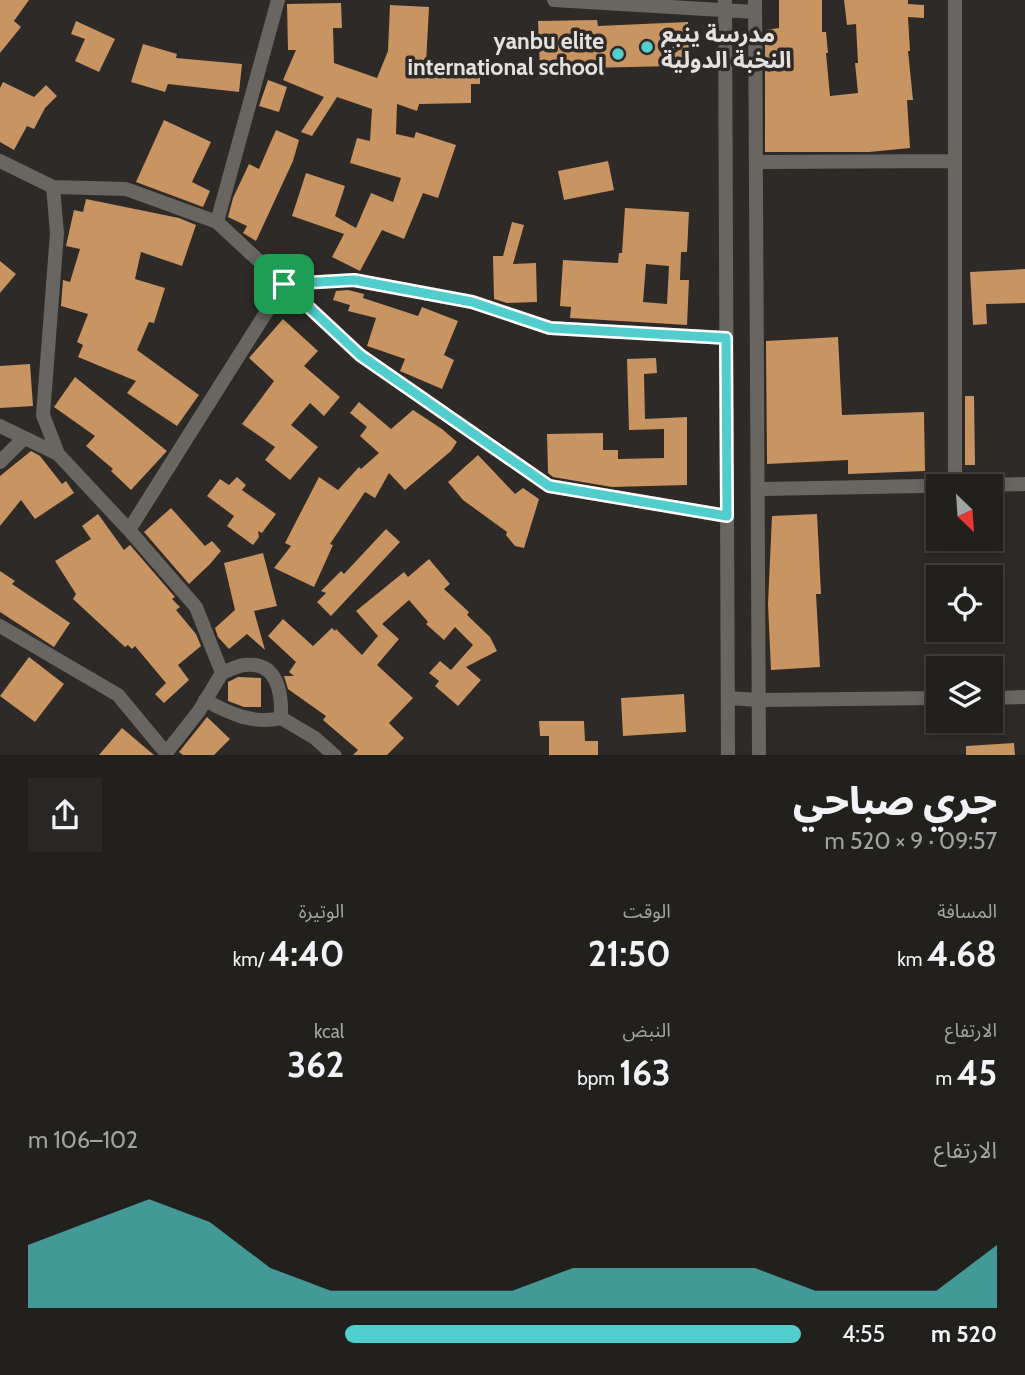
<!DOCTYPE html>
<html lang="ar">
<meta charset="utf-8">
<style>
:root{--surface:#22201d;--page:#2a2826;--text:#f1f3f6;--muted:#a2a3a4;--line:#3f3e3b;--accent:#52cdcd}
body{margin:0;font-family:Cabin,"Noto Sans Arabic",sans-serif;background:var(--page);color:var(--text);direction:rtl;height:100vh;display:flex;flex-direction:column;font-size:26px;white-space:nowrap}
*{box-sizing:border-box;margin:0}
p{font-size:23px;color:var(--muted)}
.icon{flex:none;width:38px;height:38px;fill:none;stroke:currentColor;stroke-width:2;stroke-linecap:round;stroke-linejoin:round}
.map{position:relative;height:755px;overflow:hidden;direction:ltr}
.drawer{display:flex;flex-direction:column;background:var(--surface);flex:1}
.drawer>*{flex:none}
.needle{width:46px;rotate:155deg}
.controls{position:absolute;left:926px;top:474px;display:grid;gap:14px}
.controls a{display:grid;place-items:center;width:77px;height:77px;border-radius:0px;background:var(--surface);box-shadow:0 4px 10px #0003,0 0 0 2px var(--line);font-size:35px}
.pin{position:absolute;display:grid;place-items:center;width:60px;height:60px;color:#fff;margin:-30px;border-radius:14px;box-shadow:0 4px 10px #0006}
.round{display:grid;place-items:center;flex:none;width:74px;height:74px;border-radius:0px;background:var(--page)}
.headline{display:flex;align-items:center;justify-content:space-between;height:119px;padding:0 28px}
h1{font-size:38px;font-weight:800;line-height:52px}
.figures{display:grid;grid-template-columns:repeat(3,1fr);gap:10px;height:119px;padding:7px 28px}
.figures div{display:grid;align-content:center}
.figures b{font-size:35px;font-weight:800}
.figures small{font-size:19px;font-weight:400}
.figures p{font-size:19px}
.chart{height:196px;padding:14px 28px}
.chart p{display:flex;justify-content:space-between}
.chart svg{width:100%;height:126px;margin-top:7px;fill:var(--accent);opacity:.7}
ul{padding:0 28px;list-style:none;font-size:23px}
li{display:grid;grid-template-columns:112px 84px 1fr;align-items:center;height:52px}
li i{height:18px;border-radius:9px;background:var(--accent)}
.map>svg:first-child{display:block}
</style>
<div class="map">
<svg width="1025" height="756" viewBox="0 0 1025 756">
<rect width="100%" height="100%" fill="#2d2a27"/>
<path fill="#c89462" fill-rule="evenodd" d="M0,0H29L14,21L21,27L0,53Z
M779,0H822V32H826L828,53H826L830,96L858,93L855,63H858L856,24L847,25L844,0H908V4L924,5V18L908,17L910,51H908L913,100H907L910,148L869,152H765V30L779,28Z
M341,3L342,28H333L334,63L377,78L388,51L390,5L429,7L426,64L480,63V84H471V103L419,104L417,111L397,104L396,134L414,138L416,132L456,145L438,198L423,193L404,239L382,230L360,271L332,257L344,234L292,216L306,173L345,186L335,216L356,228L371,193L393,202L401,178L350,163L357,138L370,141L372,109L337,97L312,136L301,132L324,97L283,80L296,50H288L287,4Z
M597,20L598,26L688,22L690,70L675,71V66L540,69L538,21Z
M76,21L115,39L99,72L75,61L85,39L71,34Z
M143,44L177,54L176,58L242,64L239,92L168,84L165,92L131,82Z
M268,80L287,87L279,112L259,106Z
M3,82L34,97L46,85L57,96L45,108L34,129L27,126L14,150L0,142V88Z
M164,120L211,142L192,182L210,191L203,207L136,182Z
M276,130L299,140L293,161L256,241L243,233L247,226L228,217L233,198L249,164L259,169Z
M608,161L614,190L564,200L558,171Z
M86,199L179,218L196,225L182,266L141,252L135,279L165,288L154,323L149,322L137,350L199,395L177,426L127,393L136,381L78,357L83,345L77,342L88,314L61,306L63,280L70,282L80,249L66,246L74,210L83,212Z
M625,208L689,212L687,252H681L680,280H689L687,325L570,318L571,307L560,306L563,260L618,263L619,253H622ZM646,264L669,266L667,304L643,302Z
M512,222L524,225L513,264L536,263L537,302L507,303L494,299L493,256H503Z
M0,261L16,274L0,293Z
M1025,269V303L986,304L987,324L973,325L970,272Z
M348,290L364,294L363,298L418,316L422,307L458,321L444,355L454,360L442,389L400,371L405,359L367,346L376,318L348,311L350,305L333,300L336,291Z
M283,319L318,351L304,366L340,397L324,416L310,403L291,425L318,447L290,480L265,460L275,447L242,424L274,381L249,358Z
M838,337L842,415L924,412L925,471L848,474V460L767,464L766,341Z
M656,358L657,373L644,374L645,419L687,417V485L612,487L553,477L548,473L547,434L603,433V450H618V459L664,458V429L629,430L627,359Z
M30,364L33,406L0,408V366Z
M75,377L167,451L131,490L111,471L113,469L86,446L95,436L54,407Z
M965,396H974L975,465H965Z
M359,402L391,429L413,410L442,429L457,442L451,451L405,490L389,473L375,498L365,492L330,544L333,545L314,587L274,568L291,546L285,543L319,477L338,490L359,467L361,469L379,453L360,436L367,427L350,413Z
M31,451L40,456L62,484L66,481L74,493L35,519L21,500L0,526V476Z
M478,455L515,494L523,488L539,499L524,548L515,546L506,535L507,532L463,500L448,482Z
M237,477L246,485L242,490L276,514L262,533L258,531L259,537L253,545L227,526L234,516L207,496L220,479L229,485Z
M171,508L205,546L212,541L221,551L210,564L189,584L144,532Z
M98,514L124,550L130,545L175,597L172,599L180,607L176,610L196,634L201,646L178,665L189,680L164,703L155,694L166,683L135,646L132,649L128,645L125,647L73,599L76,594L55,561L91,539L82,526Z
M817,514L821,594H816L820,667L771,670L768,604L772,516Z
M386,529L400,542L331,616L317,602L326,593L321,591L341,571L344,574Z
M263,553L277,606L254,611L265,650L247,634L229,649L218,637L215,628L235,610L224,563Z
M429,559L450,584L444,589L469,612L467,615L490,637L497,651L466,667L481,680L458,706L435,686L439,681L429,673L440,661L451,670L473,645L455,627L444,640L426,624L428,622L409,600L382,624L399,639L377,665L413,698L389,723L404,738L387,755H353L358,750L323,720L326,716L288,689L284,676H294L289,672L296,662L268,636L283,619L313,646L332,628L335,631L336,629L362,655L378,636L356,611L404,572L408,577Z
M0,571L15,581L12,584L70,623L54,647L0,612Z
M29,657L64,684L35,722L0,696Z
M238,677L261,678V707H244L228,701V682Z
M684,694L686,732L623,736L621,698Z
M207,717L230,739L214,755H183L179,752Z
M539,721H584L585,741H598V755H549V736H540Z
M122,728L154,755H99Z
M1014,743L1015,755H966V746Z"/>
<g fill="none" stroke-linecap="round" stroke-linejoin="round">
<path stroke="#696561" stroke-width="14" d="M554,0L755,12
M725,0L728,756
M755,0L759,756
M0,161L53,187L57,233L43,415L58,454
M756,162L953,161
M53,187L126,189L217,222L360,355L549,486L727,516
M217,222L278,0
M0,426L58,454L129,530L196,607L222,673L199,711L166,753L167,756
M0,462L24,438
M955,485V0
M758,489L1025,484
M129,530L284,284L354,280L473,302L550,328L726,338
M0,626L118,695L166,753
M222,673C229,670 237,666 244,665C278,661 282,693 281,718
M728,698L759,700L938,698
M990,698L1025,697
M205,700C228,713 254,725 281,718L315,738L335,756"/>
</g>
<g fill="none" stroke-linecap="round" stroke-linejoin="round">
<defs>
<path id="route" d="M354,280L472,302L550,328L726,338L727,516L549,486L360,355L284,284Z"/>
</defs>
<use href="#route" stroke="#fff" stroke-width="14"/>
<use href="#route" stroke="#52cdcd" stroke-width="9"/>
</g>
<g fill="#52cdcd" stroke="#2d2a27" stroke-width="2.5">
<circle cx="647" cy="47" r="7"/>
<circle cx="618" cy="54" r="7"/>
</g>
<g text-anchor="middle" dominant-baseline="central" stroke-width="7" stroke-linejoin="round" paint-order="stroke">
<g font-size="23" font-weight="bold" fill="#e4e1df" stroke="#2d2a27" text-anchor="start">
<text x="661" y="34">مدرسة ينبع<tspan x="661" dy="26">النخبة الدولية</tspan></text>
<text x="604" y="41" text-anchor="end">yanbu elite<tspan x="604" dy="26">international school</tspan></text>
</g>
</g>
</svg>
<div class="controls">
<a><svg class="needle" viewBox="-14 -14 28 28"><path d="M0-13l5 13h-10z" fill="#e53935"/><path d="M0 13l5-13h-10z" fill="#a2a3a4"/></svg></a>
<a><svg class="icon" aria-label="locate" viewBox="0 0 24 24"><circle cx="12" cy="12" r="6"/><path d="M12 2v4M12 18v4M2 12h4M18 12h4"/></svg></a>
<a><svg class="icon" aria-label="layers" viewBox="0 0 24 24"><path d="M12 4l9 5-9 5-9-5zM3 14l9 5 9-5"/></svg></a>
</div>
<div class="pin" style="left:284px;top:284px;background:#1e9e55"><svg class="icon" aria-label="arrive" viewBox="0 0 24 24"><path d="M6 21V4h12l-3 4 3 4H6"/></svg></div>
</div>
<section class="drawer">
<div class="headline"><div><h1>جري صباحي</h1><p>09:57 · 9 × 520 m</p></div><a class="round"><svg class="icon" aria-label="share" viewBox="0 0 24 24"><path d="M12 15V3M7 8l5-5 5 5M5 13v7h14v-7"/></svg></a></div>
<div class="figures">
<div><p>المسافة</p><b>4.68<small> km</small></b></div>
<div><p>الوقت</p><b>21:50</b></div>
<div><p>الوتيرة</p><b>4:40<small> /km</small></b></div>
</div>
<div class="figures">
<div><p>الارتفاع</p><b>45<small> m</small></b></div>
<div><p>النبض</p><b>163<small> bpm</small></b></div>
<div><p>kcal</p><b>362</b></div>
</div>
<div class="chart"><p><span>الارتفاع</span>102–106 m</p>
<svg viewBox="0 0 160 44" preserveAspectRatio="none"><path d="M0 44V22L10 14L20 6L30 14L40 30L50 38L60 38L70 38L80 38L90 30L100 30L110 30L120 30L130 38L140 38L150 38L160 22V44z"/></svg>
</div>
<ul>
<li><b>520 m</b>4:55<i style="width:59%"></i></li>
</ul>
</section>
